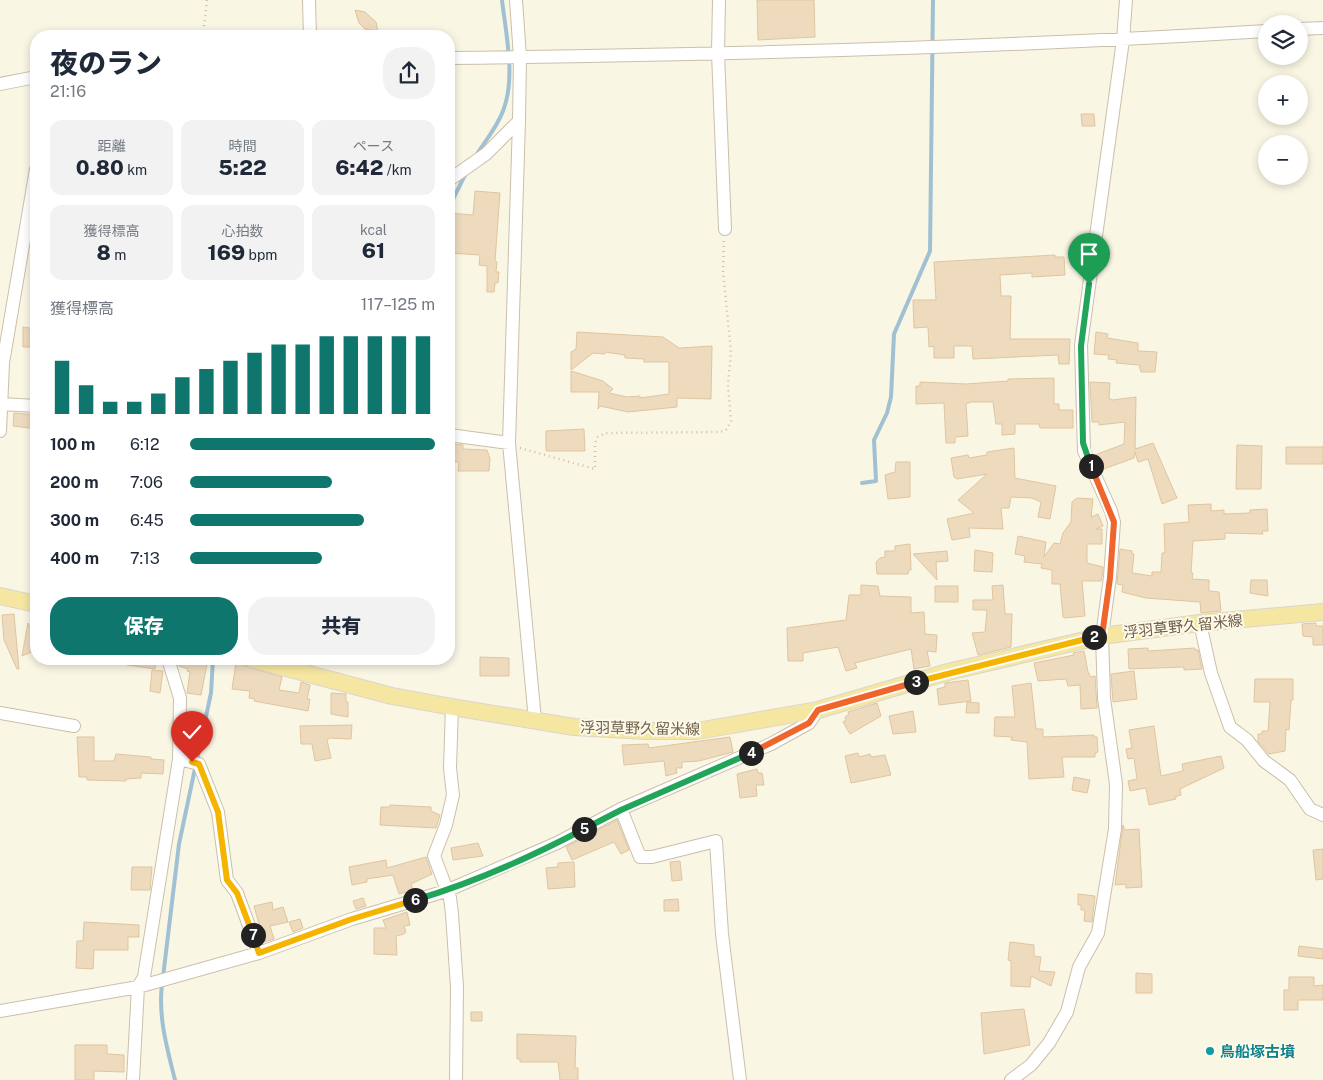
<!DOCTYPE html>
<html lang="ja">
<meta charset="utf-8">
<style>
:root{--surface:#fff;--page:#f2f2f3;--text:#1f2937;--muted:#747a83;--accent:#0f766e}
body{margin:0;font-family:"Public Sans","Noto Sans JP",sans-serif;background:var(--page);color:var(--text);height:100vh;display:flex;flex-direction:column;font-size:19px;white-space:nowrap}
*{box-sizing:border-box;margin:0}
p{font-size:16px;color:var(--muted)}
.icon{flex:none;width:28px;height:28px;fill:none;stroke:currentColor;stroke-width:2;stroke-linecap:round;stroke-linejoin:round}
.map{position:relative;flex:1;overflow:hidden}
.sheet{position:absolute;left:30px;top:30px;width:425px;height:635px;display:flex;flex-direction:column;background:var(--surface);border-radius:20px;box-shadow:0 2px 8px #0003}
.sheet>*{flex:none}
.tools{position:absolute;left:1258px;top:15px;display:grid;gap:10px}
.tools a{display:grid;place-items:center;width:50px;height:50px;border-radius:50%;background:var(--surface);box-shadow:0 2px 8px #0003;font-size:25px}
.pin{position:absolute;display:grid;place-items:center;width:42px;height:42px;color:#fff;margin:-51px -21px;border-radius:50% 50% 50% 0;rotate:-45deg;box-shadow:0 0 5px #0007}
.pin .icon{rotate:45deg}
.km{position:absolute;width:25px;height:25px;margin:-12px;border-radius:50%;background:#222;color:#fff;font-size:14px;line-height:25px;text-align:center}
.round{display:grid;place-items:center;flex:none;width:52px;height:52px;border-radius:20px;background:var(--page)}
.summary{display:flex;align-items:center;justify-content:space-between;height:85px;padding:0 20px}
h1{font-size:28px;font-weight:800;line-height:38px}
.metrics{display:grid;grid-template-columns:repeat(3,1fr);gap:8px;height:85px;padding:5px 20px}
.metrics div{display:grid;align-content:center;border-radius:12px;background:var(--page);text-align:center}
.metrics b{font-size:21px;font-weight:800}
.metrics small{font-size:14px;font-weight:400}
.metrics p{font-size:14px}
.chart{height:140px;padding:10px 20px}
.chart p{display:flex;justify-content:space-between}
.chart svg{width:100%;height:90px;margin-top:5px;stroke:var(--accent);stroke-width:6}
.action{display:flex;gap:10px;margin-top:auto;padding:10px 20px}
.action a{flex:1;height:58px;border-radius:20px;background:var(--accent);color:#fff;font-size:20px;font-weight:800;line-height:58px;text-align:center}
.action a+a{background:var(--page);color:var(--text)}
ul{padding:0 20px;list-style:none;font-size:16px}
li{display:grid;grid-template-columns:80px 60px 1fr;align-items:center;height:38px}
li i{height:12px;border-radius:6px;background:var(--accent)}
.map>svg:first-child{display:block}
</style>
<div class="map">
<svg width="1323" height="1080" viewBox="0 0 1323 1080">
<rect width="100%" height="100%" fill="#faf6e4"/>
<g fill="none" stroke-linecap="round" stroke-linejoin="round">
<path stroke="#a1c1d3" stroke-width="4" d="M477,154C486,140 497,127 503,111C516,78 506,35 502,0
M449,207L466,173
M862,483L876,481L874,440L887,413L891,397L894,334L930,251L933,0
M163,977L179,844L211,693L213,659
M162,984C158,1017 167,1048 175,1080"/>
</g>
<path fill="#eedbbe" stroke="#dfc59f" d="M757,0H814L815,37L758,40Z
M355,10L365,12L376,22L378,32L365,29L359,23Z
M1081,114H1094L1095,126H1082Z
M475,191L500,193L495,261L497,262L496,272H499L498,283H495L494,292H487V266L479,265L480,255L449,253V213L473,215Z
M1055,255V257H1064L1065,275L1032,277V273L1000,275L1001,296H1011L1010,339H1070L1069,364H1059L1058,355L973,359L972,346H954V358H934V346L929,347L928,327L914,328L913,300H936L934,262Z
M23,327L36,329V347H23Z
M577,332L663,337L679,348L712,346L711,399L677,398V407L628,412L600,406L598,409L599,392H571V371L603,381L613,389L609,393L627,397L640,396V398L669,394V362H644V359L625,358V355L605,352V354L593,353L571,370V352L576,349Z
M1096,332L1108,334L1107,338L1138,343V351L1157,352L1155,372H1141L1139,365L1116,363L1117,360L1108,359L1109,355L1094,354Z
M1054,378V404H1059V410H1073V428H1040L1039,424H1015V434L1002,435V424H996L993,402H971L966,404L968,436L955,437V443H946L944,403L916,404V386H920V382L966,384L1008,381V379Z
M1090,382L1110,383L1109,398L1112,400L1136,397L1135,449L1153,443L1177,498L1162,504L1148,459L1138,462L1135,452L1134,458L1101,470L1095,455L1124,444L1125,422L1099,425V422H1092Z
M14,413L36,415V429L13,426Z
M584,429L585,451H546V431Z
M449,444L463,445V449L487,450L490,459L489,471H458L459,462H449Z
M1237,445L1262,446L1261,489H1236Z
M1286,447H1323V464H1286Z
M1014,448L1015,478L1056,486L1050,519L1038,517L1041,502L1032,498L1011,497L1009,508H1001L1003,529L969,528L970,537L952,540L947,519L974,513L958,500L987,474L957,479L954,477L951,458L968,455L969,458L987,455V452Z
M896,462H910V497L888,499L885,475L895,472Z
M1077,498L1093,499L1091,517L1098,514L1103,526L1096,529H1102V544H1087V563L1103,567L1102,576L1101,581H1082L1085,616L1065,618L1063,617L1060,584H1052V570L1041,568L1042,564L1024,562L1025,556L1015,554L1018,536L1046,542L1044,557L1054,543L1060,544L1063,533L1071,522L1072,502Z
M1211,504V511L1224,510V514L1250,513V510L1267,509L1268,531H1262L1263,534L1225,533V539L1193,541L1191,573H1193L1192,579L1209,580V591L1219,592L1221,611L1201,613L1200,602L1146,598L1122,592L1123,585L1117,584L1120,549L1132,551V554H1134L1132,573L1152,576V572H1161L1162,553H1165L1164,524L1189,522L1188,505Z
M910,544L911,570H909L908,574H877L876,562L880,558L885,557V551H895V546Z
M975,550L993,553L992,572L974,571Z
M947,551L948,561L936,562L937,580L913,554Z
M1251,580H1267L1268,596L1250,593Z
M861,585L878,586L880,596L911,597V613L924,612L925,634L937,635L936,652L927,651L930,666L914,669L911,649L855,663L857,668L846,671L838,647L803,653V661H788L787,628L846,620L849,595H861Z
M1003,585L1005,614H1012L1011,647L978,655L972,633L985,632L987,610H973V600H993L992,586Z
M935,586H958V602H935Z
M14,614L19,669H17L4,640L2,615Z
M28,623L36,641V650L22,656Z
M1316,623V626H1323V645H1313V637L1303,636L1302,624Z
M1148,648V651L1195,648V650H1198L1202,669L1184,670V667L1129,669L1128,649Z
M1084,651L1088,672L1091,677L1095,676L1097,708L1081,709L1080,685L1068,686L1066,679L1038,681L1034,663L1074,655L1073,653Z
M480,657L509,658V676H480Z
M127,659H156L155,669L127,665Z
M176,659H208L201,695L187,693L190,672L187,671L188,669L179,666Z
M236,663L282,677L279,690L299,693L301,682L310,685L307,699H310L308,711L254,701L255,699L249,698L250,691L232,689Z
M152,670L163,671L160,693L150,691Z
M1134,671L1137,699L1113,702L1111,674Z
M1255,679H1293V700H1291L1289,730L1286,729L1285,751L1269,754L1258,741V734H1262V731H1268L1270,702H1254Z
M968,680L971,701L939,705L937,689L945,687V683Z
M1031,683L1036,729H1043V737L1094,735V737H1097L1098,752L1095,753V757H1062L1064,777L1029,779L1027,742L1011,740L1012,737L994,736L995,717H1015L1012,686Z
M331,693L346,694V702H348V717L331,714Z
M967,702L979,703V713H966Z
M877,703L881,716L850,734L843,722L846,720L845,717L849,714L848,712Z
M913,711L916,732L893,734L889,716Z
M352,725L351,739L330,738L327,740L331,758L315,761L312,744H301L300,726Z
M1154,726L1161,776L1183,771L1182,764L1221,756L1224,768L1180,789L1181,795L1175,797L1176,799L1149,805L1146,788L1130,791L1128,781L1137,779L1134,758L1128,759L1126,749L1132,748L1129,730Z
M77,737H94V761H114L116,754L151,757V759L164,760L163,774L141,773V778L126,779V781L87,780V777H79Z
M730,737L733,752L699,761L682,762V768H676L677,773L666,776L664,761L624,765L622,745L648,744L649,748Z
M858,753L859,757L870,754L871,757L885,755L891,775L851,783L845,756Z
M757,769L758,773H762L764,785H756L757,796L740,798L737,774Z
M1074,777L1090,780L1087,793L1072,790Z
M390,805L431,807V811L440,815L436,828L380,825L381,807H390Z
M617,820L629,850L621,854L614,842L572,860L566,847Z
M1123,825L1125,830L1139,829L1142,887L1126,888V884L1115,885Z
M478,843L483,856L453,860L451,848Z
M1323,849V879L1316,880L1313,850Z
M426,857L432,874L411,884L413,890L399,894L393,875L367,879V882L352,885L349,867L386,860L387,868Z
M680,861L682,880L672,881L670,862Z
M574,862L575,887L548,889L546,868L558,867V863Z
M132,867H152L150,890H131Z
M1078,894L1095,896L1092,922L1084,921L1085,910H1081V905H1078Z
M363,898L366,906L356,909L353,901Z
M678,899L679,911H664V900Z
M272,902L273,910L283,907L288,922L270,926L274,939L264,942L254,906Z
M407,912L410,925L404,926L406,932L404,934L396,936L397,955L374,954V928H386L383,920Z
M300,919L303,928L293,932L289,922Z
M84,922L139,925V937H128V950H94L93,969L76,968L77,941H83Z
M1010,942L1034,945V956L1041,957L1039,971L1055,972L1051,986L1031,976L1030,987L1011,986V961L1008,960Z
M1299,946L1323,949V959L1298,956Z
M1136,973L1152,974V993H1136Z
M1289,977H1314V986L1323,985V1000H1298V1010H1284V990H1289Z
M1024,1009L1030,1045L984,1054L981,1013Z
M471,1012H482V1021H471Z
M517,1034L576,1036L575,1068H578V1080H560L558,1062H520V1059H517Z
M75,1045H107V1054L124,1055V1072L94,1071V1080H75Z"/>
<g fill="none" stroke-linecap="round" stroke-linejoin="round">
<defs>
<path id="minor" d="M309,0L310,36
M516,0L520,57L519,121L509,443L535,720
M719,0L718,53L725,229
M1299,29L1323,28
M449,58C721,55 994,48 1266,31
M0,84L36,77
M449,180L486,154L519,121
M1,404L36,406
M0,431L3,363L36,169
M449,435L509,443
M1200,623L1211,673L1230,727L1247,740L1264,761L1290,780L1310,809L1323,815
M452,707L450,768L453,795L446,825L434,856L450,898L452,914L457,987L456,1080
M0,713L74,726
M179,759L199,764L218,812L227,880L237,893L259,953
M621,809L640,857H652L716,841L722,934L740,1080
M0,1011L138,987L259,953L352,919L446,891L557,843L621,809L771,744L809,723L818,710
M133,1080L138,987L144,977L179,759L180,698L168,659
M1011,1080L1031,1065L1049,1043L1067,1012L1079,967L1098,933L1115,829L1116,784L1104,698L1102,636L1110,577L1114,522L1111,511L1084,451L1081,345L1123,40L1126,0"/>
<path id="major" d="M0,596L36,604
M252,659L392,696L452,707L574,727L646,731H697L818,710L948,672L1102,636L1200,623L1323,612"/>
</defs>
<use href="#minor" stroke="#cbbfab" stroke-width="14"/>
<use href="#major" stroke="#dad6d0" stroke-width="18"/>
<path stroke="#d2bea1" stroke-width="2.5" stroke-dasharray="1 4" stroke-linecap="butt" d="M203,36L207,0
M520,448L595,469V443L598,437L605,433L720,432L726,430L731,421L728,385L731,352L723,270L724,239"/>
<use href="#minor" stroke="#fff" stroke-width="12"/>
<use href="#major" stroke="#f5e6a1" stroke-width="16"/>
</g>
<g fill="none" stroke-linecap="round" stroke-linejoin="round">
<defs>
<path id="split-1" d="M1089,284L1081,346L1083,443L1091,466"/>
<path id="split-2" d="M1091,466L1114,522L1110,578L1102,636L1094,637"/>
<path id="split-3" d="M916,682L1094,637"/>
<path id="split-4" d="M751,753L809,723L818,710L916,682"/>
<path id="split-5" d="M584,829L621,810L751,753"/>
<path id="split-6" d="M415,900C473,883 531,857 584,829"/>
<path id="split-7" d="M253,935L259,953L352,919L415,900"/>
<path id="split-8" d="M192,762L199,764L218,812L227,880L237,893L253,935"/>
</defs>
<use href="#split-1" stroke="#fff" stroke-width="10"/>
<use href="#split-2" stroke="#fff" stroke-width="10"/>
<use href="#split-3" stroke="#fff" stroke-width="10"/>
<use href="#split-4" stroke="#fff" stroke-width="10"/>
<use href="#split-5" stroke="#fff" stroke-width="10"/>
<use href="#split-6" stroke="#fff" stroke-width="10"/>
<use href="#split-7" stroke="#fff" stroke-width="10"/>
<use href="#split-8" stroke="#fff" stroke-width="10"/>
<use href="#split-1" stroke="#22a559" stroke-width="6"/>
<use href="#split-2" stroke="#f0652b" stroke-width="6"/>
<use href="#split-3" stroke="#f5b400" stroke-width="6"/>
<use href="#split-4" stroke="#f0652b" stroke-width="6"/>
<use href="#split-5" stroke="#22a559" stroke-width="6"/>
<use href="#split-6" stroke="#22a559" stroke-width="6"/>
<use href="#split-7" stroke="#f5b400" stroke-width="6"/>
<use href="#split-8" stroke="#f5b400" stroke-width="6"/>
</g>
<circle fill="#0f9aa8" stroke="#fefaea" stroke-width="2" cx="1210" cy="1051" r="5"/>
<g text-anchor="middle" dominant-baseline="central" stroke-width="4" stroke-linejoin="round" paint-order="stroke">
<g font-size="15" fill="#71604c" stroke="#fefaea">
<text transform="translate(1183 626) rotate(-6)">浮羽草野久留米線</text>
<text transform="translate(640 728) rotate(1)">浮羽草野久留米線</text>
</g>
<g font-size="15" font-weight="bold" fill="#0d838f" stroke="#fefaea" text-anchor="start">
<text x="1220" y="1051">鳥船塚古墳</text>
</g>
</g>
</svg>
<div class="tools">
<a><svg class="icon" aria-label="layers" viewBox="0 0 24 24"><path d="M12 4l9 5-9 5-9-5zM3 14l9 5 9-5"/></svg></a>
<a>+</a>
<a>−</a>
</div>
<div class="pin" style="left:1089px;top:284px;background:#1e9e55"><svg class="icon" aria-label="arrive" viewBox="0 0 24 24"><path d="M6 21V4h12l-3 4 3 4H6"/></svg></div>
<div class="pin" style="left:192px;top:762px;background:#d93025"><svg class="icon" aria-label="check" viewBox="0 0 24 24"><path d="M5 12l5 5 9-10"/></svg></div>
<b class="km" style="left:1091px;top:466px">1</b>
<b class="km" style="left:1094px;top:637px">2</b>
<b class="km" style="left:916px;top:682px">3</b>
<b class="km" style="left:751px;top:753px">4</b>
<b class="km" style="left:584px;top:829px">5</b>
<b class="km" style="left:415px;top:900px">6</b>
<b class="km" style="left:253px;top:935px">7</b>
<section class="sheet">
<div class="summary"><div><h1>夜のラン</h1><p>21:16</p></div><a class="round"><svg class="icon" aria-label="share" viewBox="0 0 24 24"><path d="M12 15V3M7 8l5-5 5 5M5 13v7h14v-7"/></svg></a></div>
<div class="metrics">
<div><p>距離</p><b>0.80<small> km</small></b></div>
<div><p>時間</p><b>5:22</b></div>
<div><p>ペース</p><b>6:42<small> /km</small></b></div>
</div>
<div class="metrics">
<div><p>獲得標高</p><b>8<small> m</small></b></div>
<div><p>心拍数</p><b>169<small> bpm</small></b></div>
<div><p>kcal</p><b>61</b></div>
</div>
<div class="chart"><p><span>獲得標高</span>117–125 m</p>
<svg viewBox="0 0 160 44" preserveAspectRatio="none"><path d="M5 44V18M15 44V30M25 44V38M35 44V38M45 44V34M55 44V26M65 44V22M75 44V18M85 44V14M95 44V10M105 44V10M115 44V6M125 44V6M135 44V6M145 44V6M155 44V6"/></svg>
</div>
<ul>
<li><b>100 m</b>6:12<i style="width:100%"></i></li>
<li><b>200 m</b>7:06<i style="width:58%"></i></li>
<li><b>300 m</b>6:45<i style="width:71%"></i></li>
<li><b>400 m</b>7:13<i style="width:54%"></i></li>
</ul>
<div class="action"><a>保存</a><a>共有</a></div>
</section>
</div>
